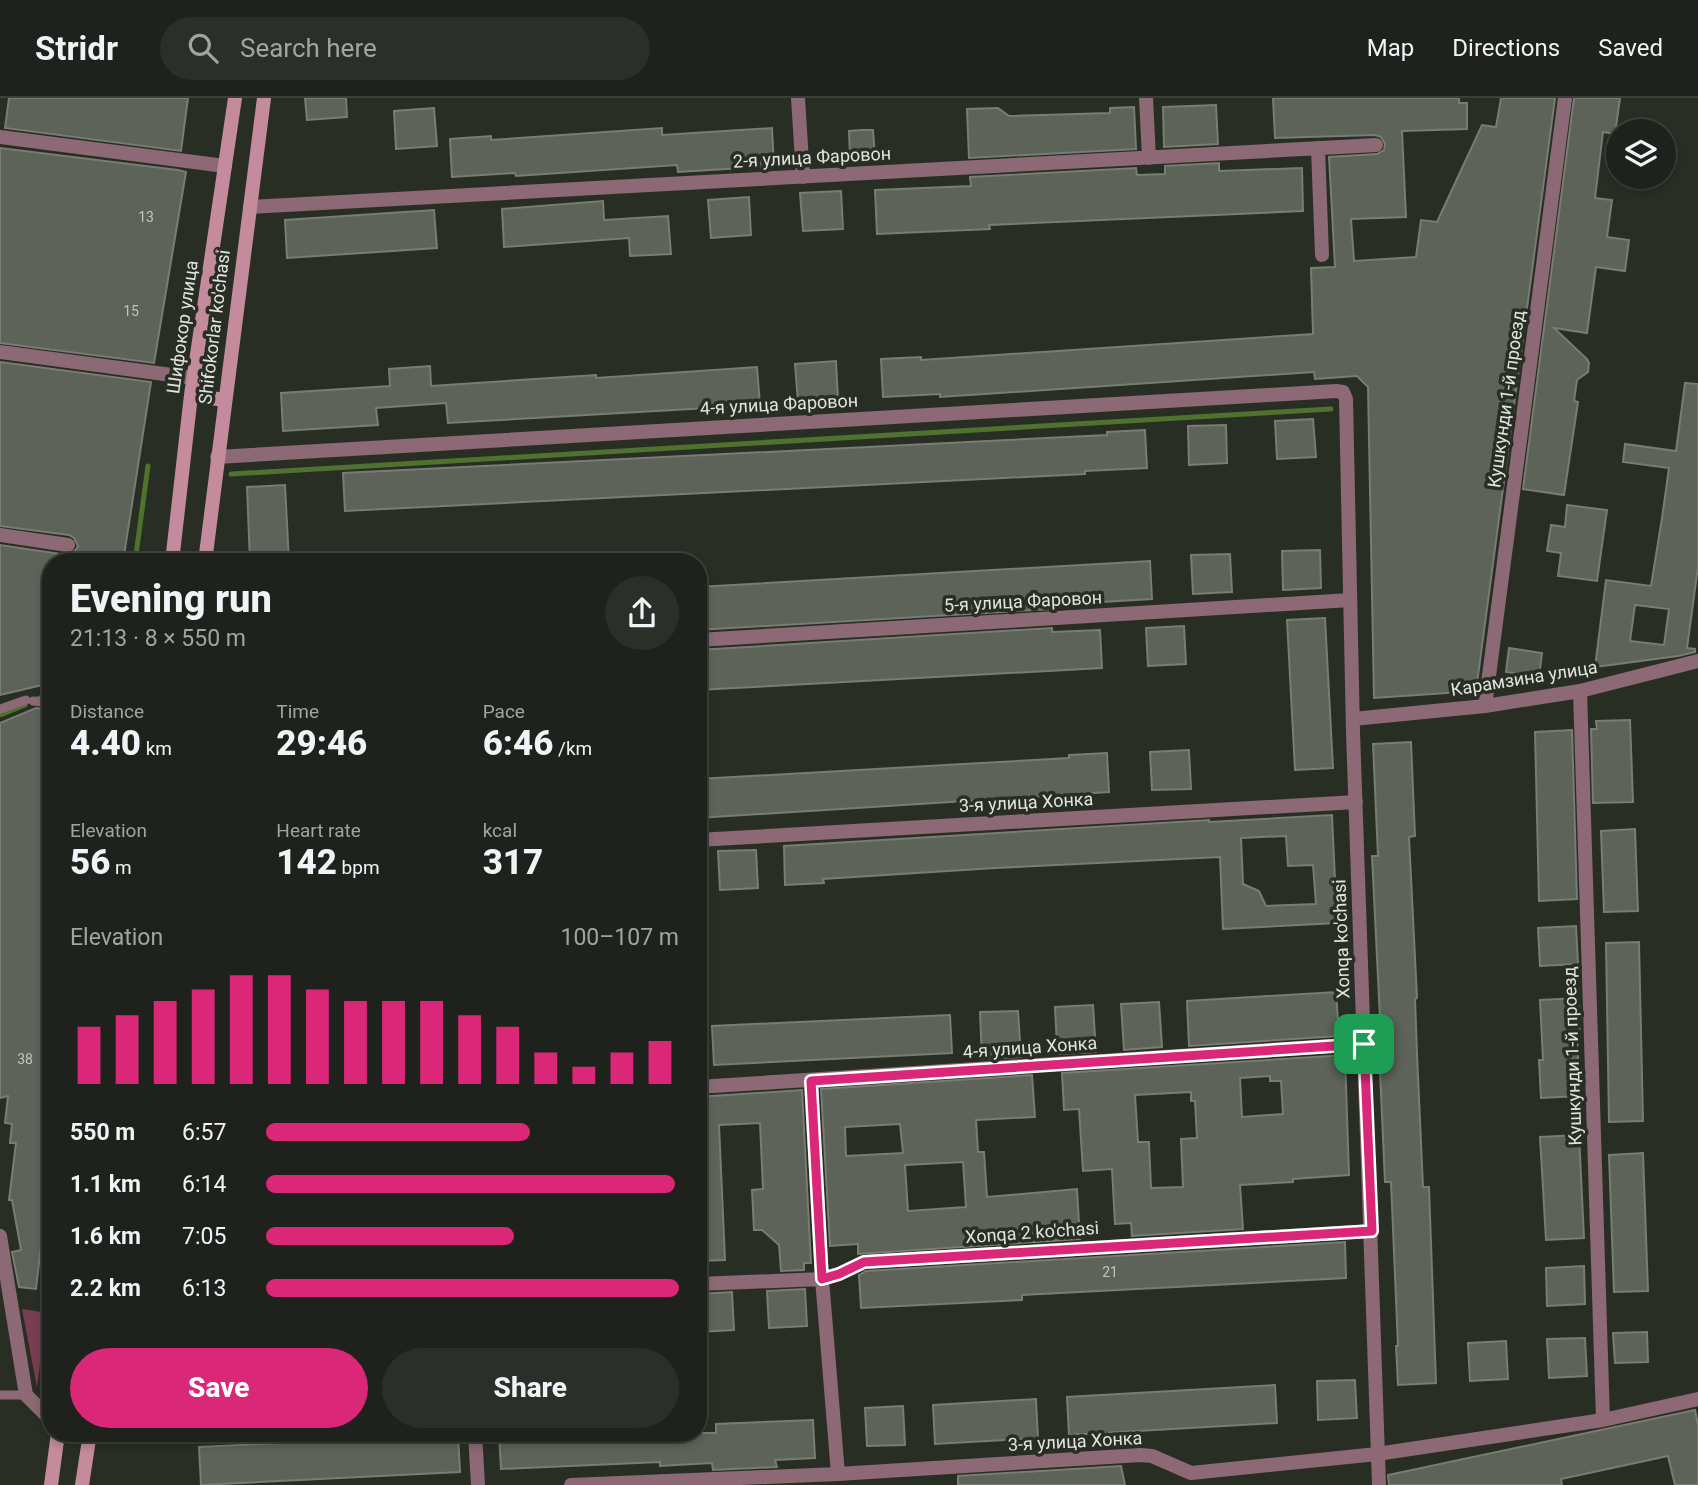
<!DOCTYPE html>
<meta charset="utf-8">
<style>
:root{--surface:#1f221c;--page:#2c2f29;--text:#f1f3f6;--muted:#a1a4a3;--line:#3c3f3b;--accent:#db2777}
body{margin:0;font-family:Roboto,sans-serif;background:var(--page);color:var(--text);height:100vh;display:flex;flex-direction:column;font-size:26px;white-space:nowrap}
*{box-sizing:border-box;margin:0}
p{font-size:23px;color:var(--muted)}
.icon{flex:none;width:38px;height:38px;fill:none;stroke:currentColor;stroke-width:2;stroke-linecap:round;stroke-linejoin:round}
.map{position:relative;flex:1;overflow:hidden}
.sheet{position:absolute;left:42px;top:455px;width:665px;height:889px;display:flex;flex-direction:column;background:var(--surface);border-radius:28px;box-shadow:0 4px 10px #0003,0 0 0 2px var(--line)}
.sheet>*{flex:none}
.fabs{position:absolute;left:1606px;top:21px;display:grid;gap:14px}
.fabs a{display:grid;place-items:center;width:70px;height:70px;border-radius:50%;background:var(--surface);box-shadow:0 4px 10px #0003,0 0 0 2px var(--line);font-size:35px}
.pin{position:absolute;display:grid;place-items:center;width:60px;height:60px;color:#fff;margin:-30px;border-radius:14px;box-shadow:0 4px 10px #0006}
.round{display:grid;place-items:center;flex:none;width:74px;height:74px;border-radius:37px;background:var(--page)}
.headline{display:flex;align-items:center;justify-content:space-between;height:119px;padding:0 28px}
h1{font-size:38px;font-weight:800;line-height:52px}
.figures{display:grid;grid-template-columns:repeat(3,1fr);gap:10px;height:119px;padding:7px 28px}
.figures div{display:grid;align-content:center}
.figures b{font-size:35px;font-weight:800}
.figures small{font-size:19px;font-weight:400}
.figures p{font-size:19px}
.chart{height:196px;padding:14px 28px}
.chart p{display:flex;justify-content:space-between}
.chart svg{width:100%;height:126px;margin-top:7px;stroke:var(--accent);stroke-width:6}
.primary-button{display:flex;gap:14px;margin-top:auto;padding:14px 28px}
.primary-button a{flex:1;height:80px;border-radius:42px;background:var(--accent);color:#fff;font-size:28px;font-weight:800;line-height:80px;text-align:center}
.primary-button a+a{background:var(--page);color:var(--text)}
ul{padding:0 28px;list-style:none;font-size:23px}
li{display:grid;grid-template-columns:112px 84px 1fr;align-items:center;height:52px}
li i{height:18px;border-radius:9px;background:var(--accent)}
header{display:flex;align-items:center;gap:42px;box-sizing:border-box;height:98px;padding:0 35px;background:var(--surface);border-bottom:2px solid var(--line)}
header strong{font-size:33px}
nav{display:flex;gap:38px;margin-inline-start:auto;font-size:24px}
.search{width:490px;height:63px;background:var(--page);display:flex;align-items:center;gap:18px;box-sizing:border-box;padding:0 24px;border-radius:38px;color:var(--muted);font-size:26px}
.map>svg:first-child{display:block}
</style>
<header>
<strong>Stridr</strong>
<div class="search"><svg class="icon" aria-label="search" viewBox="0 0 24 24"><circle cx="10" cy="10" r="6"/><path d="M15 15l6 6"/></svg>Search here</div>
<nav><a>Map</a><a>Directions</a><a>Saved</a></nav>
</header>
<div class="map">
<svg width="1698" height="1387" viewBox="0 0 1698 1387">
<rect width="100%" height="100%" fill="#292e25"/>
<path fill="#7a3d52" d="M22,1211L47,1215L37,1289Z"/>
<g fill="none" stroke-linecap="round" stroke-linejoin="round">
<path stroke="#4f722f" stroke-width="5" d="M231,376L1331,311
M135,464L148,368
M37,601L51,596
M0,617L25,607"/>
</g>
<path fill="#5d6359" stroke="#777d73" stroke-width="2" fill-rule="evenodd" d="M9,0H188L181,53L5,30Z
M305,0H346L347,19L307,22Z
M1273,0H1459V5H1467V31L1402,33L1406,119L1351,121L1354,163L1416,159L1421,122L1437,124L1482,27L1496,29L1501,0H1555L1476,593L1374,600L1368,289L1357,278L1315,281L1314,274L940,299V296L883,299L881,261L921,259V262L1313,236L1311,170L1335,169L1329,59L1377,56L1384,52L1385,46L1381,39L1375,37L1275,40Z
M1574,0H1620L1615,36L1603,34L1595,100L1612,102L1607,139L1629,142L1625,173L1596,169L1587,235L1554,230L1587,261L1589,265L1588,274L1577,282L1574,303L1578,304L1564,397L1523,391Z
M1216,7L1218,46L1164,49L1163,9Z
M1134,9L1136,51L969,60L967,11L998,10L1009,18L1110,15V10Z
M434,10L437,48L396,51L394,13Z
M662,30V37L772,30L774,68L678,74L677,67L516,78L515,75L452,79L450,41L491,38V42Z
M861,32H873L875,59L850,60L849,33Z
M0,50L178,72L186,74L154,265L0,245Z
M1219,65V73L1302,70L1303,113L989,127L990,131L877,136L875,92L971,88L970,79L1136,70L1137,77L1165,76V68Z
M841,93L843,131L803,133L800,95Z
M749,99L751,137L711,140L708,102Z
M603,103L604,122L668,118L671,156L630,158L629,140L504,149L502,111Z
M434,112L437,150L287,160L285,122Z
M836,263L838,301L798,304L795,266Z
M0,264L151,284L123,464H51V585L0,597V447L67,457L75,453L78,448L74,440L69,437L0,428Z
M430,268L431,288L596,277V280L757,269L760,307L448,325L446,305L376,310L378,327L283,333L281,295L390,288L389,271Z
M1685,285L1698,286V469L1687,550L1695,551V554L1678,558L1595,569L1606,482L1651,488L1662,420L1669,370L1623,364L1625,346L1676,353ZM1635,507L1669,511L1664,547L1630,543Z
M1313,321L1316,359L1277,361L1275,323Z
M1226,327L1227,365L1189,367L1188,328Z
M1145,332L1147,370L1085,373V376L345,413L343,375L1107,337V334Z
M285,387L289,464H250L247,389Z
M1567,407L1607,412L1597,483L1558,478L1561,455L1547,453L1551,427L1565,429Z
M1320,452L1321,490L1283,492L1282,453Z
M1230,456L1232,494L1193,496L1191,457Z
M1150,463L1152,501L1051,507V511L698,532V489Z
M1325,520L1333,670L1295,672L1287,522Z
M1184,528L1186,566L1148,568L1146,530Z
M1052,530V534L1100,532L1102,570L698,592V552Z
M1509,550L1542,555L1539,579L1506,574Z
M36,610L51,612V763L47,762L51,781V1063L36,1191L19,1189L12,1154L21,1152L12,1102H9L16,1045H10L12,1026L5,1025L8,998L0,1000V625Z
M1630,622L1633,704L1593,705L1591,631H1597L1596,623Z
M1572,632L1577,801L1539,803L1535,634Z
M1411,644L1415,738L1409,739L1417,900L1415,901L1417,956L1423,1089H1429L1436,1285L1398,1287L1396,1248H1398L1391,1084H1385L1380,974L1378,920H1380L1372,758H1378L1373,646Z
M1189,652L1191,691L1152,692L1150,654Z
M1107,655L1109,694L698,720V681L1069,660V657Z
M1332,717L1337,825L1223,831L1220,759L995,770L823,781L824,785L785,787L784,748L1209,722V724ZM1286,738L1288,768L1313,767L1316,806L1266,808L1259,793L1243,786L1241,740Z
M1635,731L1638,813L1604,814L1601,733Z
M756,752L758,790L720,792L718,753Z
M1576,828L1578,866L1540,868L1538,830Z
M1639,844L1643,1023L1609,1024L1606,845Z
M1336,894L1339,938L1189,948L1187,903Z
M1578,900L1580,939H1577L1580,998L1541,1000L1539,962H1543L1540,902Z
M1159,904L1162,949L1124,952L1121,906Z
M1093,907L1096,954L1060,956V947L1057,948L1055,909Z
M1018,913L1021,959L982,961L980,914Z
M950,917L952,955L714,967L712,928Z
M1345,957L1349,1077L1293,1081V1084L1240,1087L1243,1131L1132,1138L1131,1125L1115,1126L1112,1071L1083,1073L1079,1011L1064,1012L1062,975ZM1270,978V983H1281L1283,1016L1242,1019L1240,980ZM1191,994V1003H1195L1197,1040L1181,1041L1183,1089L1151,1090L1149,1044H1138L1135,997Z
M1032,977L1035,1019L976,1022L978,1054H984L987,1099L1077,1091L1080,1141L858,1156V1146L830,1148L821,991ZM900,1026L903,1055L846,1058L845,1029ZM963,1064L966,1109L908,1113L905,1067Z
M802,992L811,1165H804V1172L781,1173L779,1147L762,1132H754L752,1092L763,1091L760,1025L719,1027L725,1162L698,1163V1126H706L705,1096H698V999Z
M1579,1037L1584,1140L1546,1142L1540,1039Z
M1643,1055L1648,1193L1614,1194L1609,1057Z
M1345,1144L1346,1180L1022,1197V1202L861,1210L859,1177L866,1173Z
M1584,1168L1585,1206L1547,1208L1546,1170Z
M805,1191L807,1228L769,1230L767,1193Z
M732,1194L734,1232L698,1234V1196Z
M1647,1234L1648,1264L1615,1265L1613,1235Z
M1585,1240L1587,1278L1549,1280L1547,1241Z
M1506,1243L1508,1281L1470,1283L1468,1245Z
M1355,1282L1357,1320L1318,1322L1317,1283Z
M1275,1287L1277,1325L1069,1337L1067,1299Z
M1036,1301L1038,1340L935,1346L933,1307Z
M903,1308L905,1347L867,1348L865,1310Z
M1695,1312L1698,1327V1387H1675L1668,1358L1561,1381L1562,1387H1389L1388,1377Z
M813,1322L815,1360L775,1362L777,1369L713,1372L712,1365L660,1368V1364L501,1371L499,1335H716V1326Z
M458,1336L460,1374L201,1387L199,1349Z
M1121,1368L1125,1387H958V1378Z"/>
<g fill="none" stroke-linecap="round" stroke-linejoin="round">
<path stroke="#8c6974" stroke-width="9" d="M33,603L51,605
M0,611L26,602
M0,1297H26"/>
<path stroke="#8c6974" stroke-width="14" d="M798,0L803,79
M1146,0L1149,60
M0,39L225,68
M1318,50L1322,157
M250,109L1376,47
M0,254L194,280
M217,359L1336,293L1343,294L1346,301L1353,634L1379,1387
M0,437L68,447
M698,542L1350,502
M1580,593L1603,1322
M1485,608L1565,0
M1353,621L1485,608L1580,593L1698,563
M698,742L1356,704
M811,983L822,1181L838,1376
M698,989L1364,946
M698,1186L822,1181L839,1176L864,1164L1372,1133
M475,1335L478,1387
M571,1387L838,1376L1141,1357L1152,1358L1191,1375L1377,1356L1603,1322L1698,1301"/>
<path stroke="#8c6974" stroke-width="14" d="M0,1138L26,1297L51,1322"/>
<path stroke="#c38b9c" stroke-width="14" d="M191,297L224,302
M172,464L191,297L235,0
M205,464L264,0
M51,1387L58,1335
M82,1387L90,1335"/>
</g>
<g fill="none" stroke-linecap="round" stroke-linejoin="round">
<defs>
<path id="route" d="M1364,946L1372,1133L864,1164L839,1176L822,1181L811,983Z"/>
</defs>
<use href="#route" stroke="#fff" stroke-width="14"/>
<use href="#route" stroke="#db2777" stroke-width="9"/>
</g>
<g text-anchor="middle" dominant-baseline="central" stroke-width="7" stroke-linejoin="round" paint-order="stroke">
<g font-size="14" fill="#c0c4bd">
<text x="146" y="119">13</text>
<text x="131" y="213">15</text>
<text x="25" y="961">38</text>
<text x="1110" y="1174">21</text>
</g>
<g font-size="18" fill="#e1e4de" stroke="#292e25">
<text transform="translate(812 59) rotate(-3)">2-я улица Фаровон</text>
<text transform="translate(182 229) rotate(-82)">Шифокор улица</text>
<text transform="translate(214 229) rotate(-83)">Shifokorlar ko'chasi</text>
<text transform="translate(1506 301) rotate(-82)">Кушкунди 1-й проезд</text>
<text transform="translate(779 306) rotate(-3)">4-я улица Фаровон</text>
<text transform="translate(1023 503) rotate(-3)">5-я улица Фаровон</text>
<text transform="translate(1524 580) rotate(-9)">Карамзина улица</text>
<text transform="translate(1026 704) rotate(-3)">3-я улица Хонка</text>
<text transform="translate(1341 841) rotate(-92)">Xonqa ko'chasi</text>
<text transform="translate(1030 949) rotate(-4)">4-я улица Хонка</text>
<text transform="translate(1572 958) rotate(-92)">Кушкунди 1-й проезд</text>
<text transform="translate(1032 1134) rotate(-4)">Xonqa 2 ko'chasi</text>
<text transform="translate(1075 1343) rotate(-3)">3-я улица Хонка</text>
</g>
</g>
</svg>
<div class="fabs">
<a><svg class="icon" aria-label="layers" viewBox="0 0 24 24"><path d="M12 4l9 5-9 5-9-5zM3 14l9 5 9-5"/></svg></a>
</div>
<div class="pin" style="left:1364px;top:946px;background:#1e9e55"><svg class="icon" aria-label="arrive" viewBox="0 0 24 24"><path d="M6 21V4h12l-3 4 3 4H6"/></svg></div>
<section class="sheet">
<div class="headline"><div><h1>Evening run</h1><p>21:13 · 8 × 550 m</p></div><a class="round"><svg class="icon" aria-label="share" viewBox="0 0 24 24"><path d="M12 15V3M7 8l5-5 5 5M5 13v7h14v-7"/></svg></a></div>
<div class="figures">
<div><p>Distance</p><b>4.40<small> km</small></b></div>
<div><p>Time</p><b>29:46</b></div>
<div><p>Pace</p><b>6:46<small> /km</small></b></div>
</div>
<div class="figures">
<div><p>Elevation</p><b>56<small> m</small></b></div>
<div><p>Heart rate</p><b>142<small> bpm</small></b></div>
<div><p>kcal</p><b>317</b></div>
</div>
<div class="chart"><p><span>Elevation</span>100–107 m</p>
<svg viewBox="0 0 160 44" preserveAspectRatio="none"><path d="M5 44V24M15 44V20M25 44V15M35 44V11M45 44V6M55 44V6M65 44V11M75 44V15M85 44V15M95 44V15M105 44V20M115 44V24M125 44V33M135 44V38M145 44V33M155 44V29"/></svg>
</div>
<ul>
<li><b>550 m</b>6:57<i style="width:64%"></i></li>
<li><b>1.1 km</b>6:14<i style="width:99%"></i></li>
<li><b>1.6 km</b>7:05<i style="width:60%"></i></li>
<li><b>2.2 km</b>6:13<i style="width:100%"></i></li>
</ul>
<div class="primary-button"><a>Save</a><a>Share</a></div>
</section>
</div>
